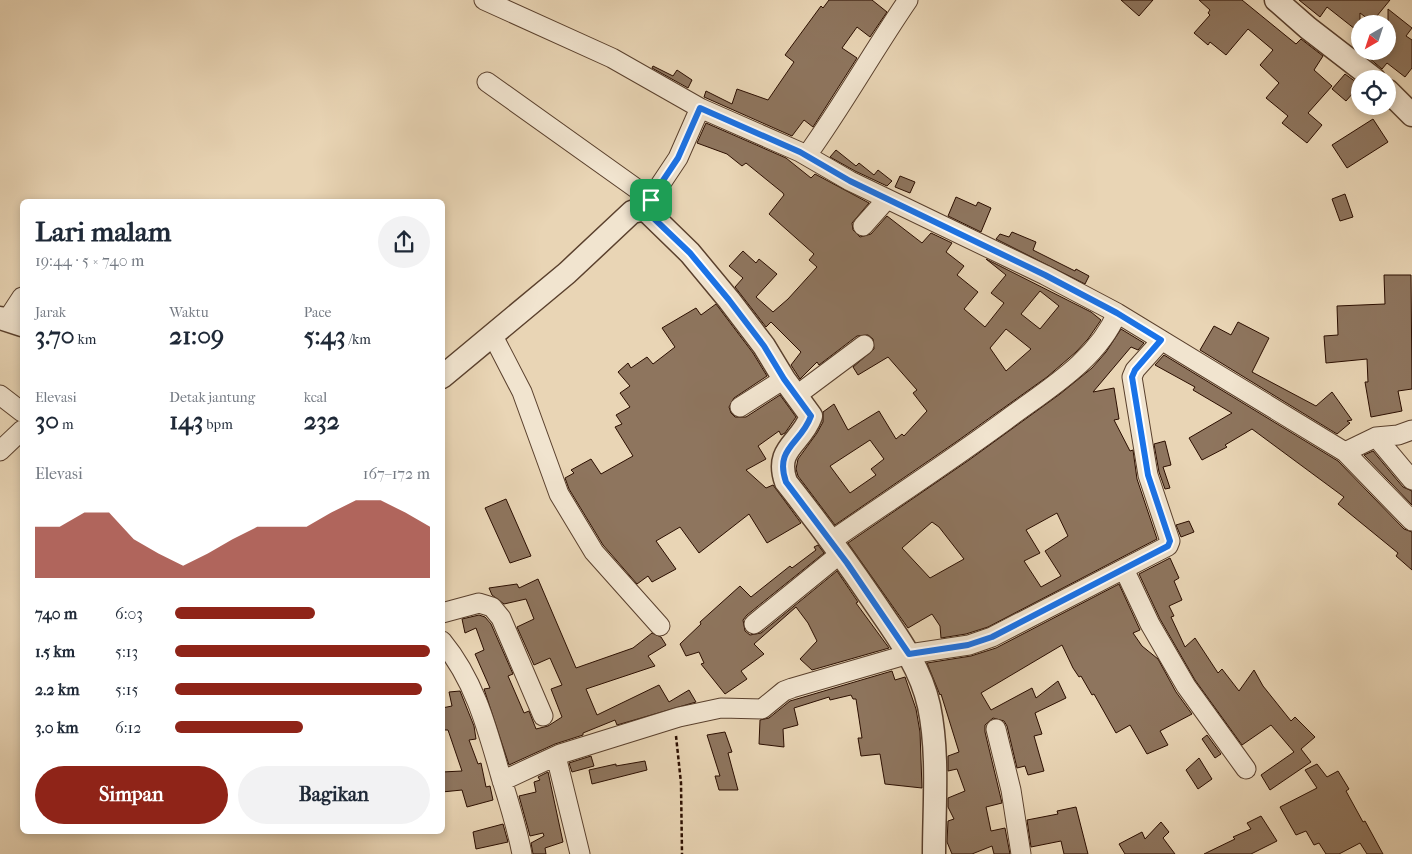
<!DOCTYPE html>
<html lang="id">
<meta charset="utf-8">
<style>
:root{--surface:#fff;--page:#f2f2f3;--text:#1f2937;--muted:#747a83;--accent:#8f2418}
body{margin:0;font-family:"IM FELL French Canon",serif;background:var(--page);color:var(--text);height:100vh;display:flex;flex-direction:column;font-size:19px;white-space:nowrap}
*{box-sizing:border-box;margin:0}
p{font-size:16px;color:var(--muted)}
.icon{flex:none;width:28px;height:28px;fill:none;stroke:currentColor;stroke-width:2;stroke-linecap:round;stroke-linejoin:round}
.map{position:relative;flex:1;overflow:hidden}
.drawer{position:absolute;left:20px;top:199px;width:425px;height:635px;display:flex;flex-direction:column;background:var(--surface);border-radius:8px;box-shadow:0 2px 8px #0003}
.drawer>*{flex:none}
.needle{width:32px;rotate:219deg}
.buttons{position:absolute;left:1351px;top:15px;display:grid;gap:10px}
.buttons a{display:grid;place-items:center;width:45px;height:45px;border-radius:50%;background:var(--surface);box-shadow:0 2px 8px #0003;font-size:25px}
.pin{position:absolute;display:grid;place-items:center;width:42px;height:42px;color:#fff;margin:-21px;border-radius:10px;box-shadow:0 2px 8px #0006}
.round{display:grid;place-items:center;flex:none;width:52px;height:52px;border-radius:26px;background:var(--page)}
.summary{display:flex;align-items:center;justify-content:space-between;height:85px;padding:0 15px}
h1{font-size:28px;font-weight:700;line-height:38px}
.stats{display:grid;grid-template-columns:repeat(3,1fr);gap:8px;height:85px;padding:5px 15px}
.stats div{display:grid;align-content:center}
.stats b{font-size:25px;font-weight:700}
.stats small{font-size:14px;font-weight:400}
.stats p{font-size:14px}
.chart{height:140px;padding:10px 15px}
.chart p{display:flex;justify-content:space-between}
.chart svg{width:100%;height:90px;margin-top:5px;fill:var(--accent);opacity:.7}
.button{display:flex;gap:10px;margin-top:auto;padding:10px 15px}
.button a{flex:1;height:58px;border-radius:30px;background:var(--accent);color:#fff;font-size:20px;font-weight:700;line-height:58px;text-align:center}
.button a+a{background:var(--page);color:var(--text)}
ul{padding:0 15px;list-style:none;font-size:16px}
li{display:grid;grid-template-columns:80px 60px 1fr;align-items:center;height:38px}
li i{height:12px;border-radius:6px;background:var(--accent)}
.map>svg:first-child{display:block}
</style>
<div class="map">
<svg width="1412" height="854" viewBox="0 0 1412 854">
<rect width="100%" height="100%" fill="#e9d5b5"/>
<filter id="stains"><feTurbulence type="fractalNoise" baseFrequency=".004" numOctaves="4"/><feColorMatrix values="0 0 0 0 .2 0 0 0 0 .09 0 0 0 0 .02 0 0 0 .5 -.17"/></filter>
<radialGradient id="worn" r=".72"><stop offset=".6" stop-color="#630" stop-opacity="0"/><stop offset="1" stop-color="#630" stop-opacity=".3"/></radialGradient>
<path fill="#8e755e" stroke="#2b0e00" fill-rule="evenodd" d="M829,0H872L887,12L870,37L857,27L842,48L857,58L813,127L804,120L792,136L704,97L706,91L732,104L737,89L768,100L794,62L785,55L821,6L823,8Z
M1121,0H1153L1139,16Z
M1199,0H1242L1296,44L1301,39L1323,56L1314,70L1332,86L1308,113L1322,125L1307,143L1282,123L1288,116L1266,98L1279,83L1260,65L1273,50L1248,29L1226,55L1210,42L1208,45L1194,33L1210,15L1208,13L1210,10Z
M1299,0H1390L1372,22L1360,13V33L1327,7L1320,17Z
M1388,9L1412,28L1406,36L1412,40V68L1405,77L1387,63L1382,69L1369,58L1373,52L1372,51H1388Z
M653,66L673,76L677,70L692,80L688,88L652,68Z
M1345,74L1360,85L1346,101L1332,89Z
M1373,119L1388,142L1347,168L1332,145Z
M706,123L786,158L811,178L815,174L869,203L852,223L853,230L860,237L871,234L887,216L922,243L931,233L952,243L946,252L964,266L957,275L978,292L964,309L985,327L1004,303L991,293L1006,275L986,259L1091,312L1101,320L1088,339L1076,352L1047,377L956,442L835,525L798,476L796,469L798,459L817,433L823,422V412L834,404L848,430L879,411L896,439L902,434L904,436L927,411L913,393L917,390L888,357L858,375L853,367L874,349L873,339L868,335L857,336L819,365L817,362L800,379L791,365L801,352L771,322L766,327L735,287L743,278L729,266L743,251L756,263L759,259L777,274L756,297L773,312L788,299L817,267L809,260L814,254L769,214L784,195L783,193L746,163L742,166L727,154L697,143ZM1040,291L1059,306L1040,329L1021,314ZM1006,329L1031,349L1006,371L990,348ZM870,440L884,459L871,469L876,475L850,493L830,466Z
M836,150L856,166L859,163L874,175L878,170L892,181L887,186L855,171L830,157Z
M900,176L915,182L910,193L895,187Z
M1345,194L1353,217L1340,221L1332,199Z
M956,197L976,206L978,202L991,208L981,232L948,216Z
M1012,232L1036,242L1033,250L1075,271L1076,269L1089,276L1085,284L996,239L1000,234L1009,237Z
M1384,275H1411L1412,389L1398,391L1402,411L1371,417L1365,382H1368L1367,359L1326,363L1324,336L1338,335L1337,306L1385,304Z
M716,304L753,353L767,376L734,398L729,407L731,413L735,417H746L780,395L796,417L785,433L781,435L779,431L758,446L766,459L746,470L766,488L773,485L801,523L767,543L749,514L699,553L680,527L656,541L676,569L652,582L648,576L637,584L603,545L569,489L565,478L574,473L571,470L591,459L601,474L633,456L615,427L622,424L616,415L630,407L620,393L630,386L618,372L628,363L631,368L647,357L653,364L675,347L662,328L696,308L701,315Z
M1238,322L1269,338L1252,372L1316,406L1332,392L1352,420L1347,421L1350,423L1337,434L1200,350L1214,326L1231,335Z
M1121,329L1144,343L1138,350L1131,347L1093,392L1114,388L1119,419L1114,420L1130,451L1133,450L1137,479L1157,539L988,627L966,634L941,638L940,626L932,614L908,628L848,543L969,460L1060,394L1092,368L1106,352ZM1057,513L1068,536L1045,551L1061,576L1041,587L1024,561L1040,553L1026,530ZM932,522L939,527L964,559L930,578L902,548Z
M1164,355L1338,461L1404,529L1412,532V570L1396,556L1398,553L1338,504L1344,497L1252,429L1225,445L1227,447L1202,460L1189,438L1232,413L1193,390L1195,387L1155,365Z
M1165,441L1171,465L1163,467L1170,488L1165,489L1159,472L1154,444Z
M1373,451L1403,487L1412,491V505L1364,455Z
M506,499L531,556L510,563L485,508Z
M1189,521L1194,532L1181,537L1176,525Z
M818,545L824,553L747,615L743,620L745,631L750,635L761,633L837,571L858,602L856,603L889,648L812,670L800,659L817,641L808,623L796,607L754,644L764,654L741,671L747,679L725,694L701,664L704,663L699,652L686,656L680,644L701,624L700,622L740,586L751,597L790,566L792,568L816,550L814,547Z
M1170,558L1179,578L1174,581L1182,600L1169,606L1174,616L1171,617L1185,647L1195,638L1218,673L1222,669L1239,691L1254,670L1263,686L1291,721L1295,717L1315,737L1301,749L1311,762L1270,790L1261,775L1294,752L1271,725L1242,745L1195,680L1160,619L1139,574Z
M538,579L576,668L633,648L652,633L661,637L666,645L648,656L655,666L586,689L597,715L659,685L669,702L689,690L696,702L617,725L615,720L583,733V735L555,744L509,765L484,689L490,688L475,654L484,650L476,628L465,633L462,619L479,615L485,617L491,624L513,674L508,676L524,713L529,711L536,729L548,726L562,717L551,689L562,685L550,658L534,665L517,627L534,619L526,599L504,604L492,595L489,588L517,584L519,588Z
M1119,584L1140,630L1133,633L1142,646L1158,659L1176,692L1192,714L1160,731L1168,745L1147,754L1130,725L1116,733L1094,694L1092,695L1081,676L1079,677L1073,668L1062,645L981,693L991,710L1032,688L1036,698L1058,681L1066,698L1035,713L1042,734L1034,736L1044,771L1028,775L1025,766L1017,768L1007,726L1004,721L993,718L985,725V732L1002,803L986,807L991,831L1005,828L1010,854H994L992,846L972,854H952L947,842L948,821L954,819L948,807V798L965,791L957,769L948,771V756L959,752L941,694L940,695L927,663L971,656L996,648Z
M892,671L895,680L905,677L916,709L920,732L922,788L885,784L880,754L861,756L858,738H862L856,699H853L851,695L830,700L829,697L794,708L798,725L783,729L784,747L759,744L760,720L769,718L790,701Z
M460,691L474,726L476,739L469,740L478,764L481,763L486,787L490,786L493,800L467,807L462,790L442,792V772L462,771L448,730H442V708L452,706L449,692Z
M725,732L732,752L728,753L738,790H719L715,776H720L707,735Z
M1207,735L1221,754L1215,758L1202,739Z
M591,756L594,766L572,772L569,763Z
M1199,758L1212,779L1198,789L1186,770Z
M645,761L647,770L592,784L589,770L616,764V766Z
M1317,764L1327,777L1338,771L1349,789L1346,791L1363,822L1365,821L1383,854H1367L1360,843L1339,854H1326L1319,843L1314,845L1306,831L1296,835L1280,807L1317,788L1305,770Z
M548,772L563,842L545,848L546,854H533L531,843L544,836L543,833L530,836L519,796L536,792L534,782L540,780L538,777Z
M1076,807L1088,854H1064L1061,841L1031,847L1027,820L1058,814L1057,811Z
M1261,816L1277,841L1251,854H1204L1235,839L1233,837L1251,829L1247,823Z
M1161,822L1169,832L1163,838L1175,854H1125L1119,844L1142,832L1145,839Z
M503,824L508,842L476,849L473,832Z"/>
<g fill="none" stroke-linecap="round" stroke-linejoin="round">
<defs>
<path id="minor" d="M484,0L612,58L700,108L800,152L850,181L1045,275L1117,313L1345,452L1412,521
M487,82L651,199
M807,155C843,105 873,51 908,0
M644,209L678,158L700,108
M863,226L887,199
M7,320L22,297
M493,336L522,392L559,494L594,552L660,626
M0,395L22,412
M797,395L864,345
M740,407L784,379
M1376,437L1412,480
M0,451L22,430
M1345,452L1376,437L1398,435L1412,430
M831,541C889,501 949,462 1006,420C1046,390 1097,361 1117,313
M1124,569L1150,624L1186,686L1246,769
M442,613L479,603L492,607L501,618L543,716
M754,624L840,554
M442,641C475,681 487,728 501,777C509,802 517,828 522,854
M996,729L1011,790L1021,854
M556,756L580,854
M502,781L560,754L679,717L721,708L762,709L784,691L792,688L909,654L969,645L992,637L1168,546L1170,541L1148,475L1132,377L1135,370L1161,341"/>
<path id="tertiary" d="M1276,0L1308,28L1374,79
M1388,91L1412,115
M0,318L22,325
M442,377L567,273L632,212L644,209L651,215L690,253L729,300L764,346L784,379L811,416C801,444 774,448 786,482C816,520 845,559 872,599C895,633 920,665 929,706C939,754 934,805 934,854"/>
</defs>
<use href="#minor" stroke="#5a402d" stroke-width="21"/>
<use href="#tertiary" stroke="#5a402d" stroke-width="25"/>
<path stroke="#2b0e00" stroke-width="2.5" stroke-dasharray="4 2.5" stroke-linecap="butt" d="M676,736L681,783L682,854"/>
<use href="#minor" stroke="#f1e4cf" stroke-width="19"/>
<use href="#tertiary" stroke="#f1e4cf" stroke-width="22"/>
</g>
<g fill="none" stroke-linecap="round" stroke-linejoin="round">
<defs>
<path id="route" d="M700,108L800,152L850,181L1045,275L1117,313L1161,340L1135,370L1132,377L1148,475L1170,541L1168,546L992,637L968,645L909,654L847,563L786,482C774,448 801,444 811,416L784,379L764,346L729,300L690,253L644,209L678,158Z"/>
</defs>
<use href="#route" stroke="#fff" stroke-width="10"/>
<use href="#route" stroke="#1a73e8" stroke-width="6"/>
</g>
<rect width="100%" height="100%" filter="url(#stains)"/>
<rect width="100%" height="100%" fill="url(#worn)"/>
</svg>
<div class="buttons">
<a><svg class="needle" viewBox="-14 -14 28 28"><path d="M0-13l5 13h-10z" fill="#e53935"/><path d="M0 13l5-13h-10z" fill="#747a83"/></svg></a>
<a><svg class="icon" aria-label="locate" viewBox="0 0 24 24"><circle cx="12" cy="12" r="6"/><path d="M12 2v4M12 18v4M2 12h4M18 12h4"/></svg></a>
</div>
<div class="pin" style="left:651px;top:200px;background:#1e9e55"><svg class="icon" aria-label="arrive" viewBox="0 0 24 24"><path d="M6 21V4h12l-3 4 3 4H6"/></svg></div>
<section class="drawer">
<div class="summary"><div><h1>Lari malam</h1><p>19:44 · 5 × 740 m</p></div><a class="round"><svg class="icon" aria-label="share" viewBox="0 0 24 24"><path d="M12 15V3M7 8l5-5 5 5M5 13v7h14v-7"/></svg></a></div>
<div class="stats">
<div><p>Jarak</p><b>3.70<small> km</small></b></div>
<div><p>Waktu</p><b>21:09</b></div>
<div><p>Pace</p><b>5:43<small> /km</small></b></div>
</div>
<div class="stats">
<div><p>Elevasi</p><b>30<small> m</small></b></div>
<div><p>Detak jantung</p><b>143<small> bpm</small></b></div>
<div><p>kcal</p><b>232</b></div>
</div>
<div class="chart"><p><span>Elevasi</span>167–172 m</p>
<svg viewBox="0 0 160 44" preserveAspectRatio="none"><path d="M0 44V19L10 19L20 12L30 12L40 25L50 32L60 38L70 32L80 25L90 19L100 19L110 19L120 12L130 6L140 6L150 12L160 19V44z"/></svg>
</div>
<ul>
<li><b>740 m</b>6:03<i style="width:55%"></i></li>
<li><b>1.5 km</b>5:13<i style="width:100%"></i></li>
<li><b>2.2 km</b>5:15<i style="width:97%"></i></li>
<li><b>3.0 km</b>6:12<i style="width:50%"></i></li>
</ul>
<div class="button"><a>Simpan</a><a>Bagikan</a></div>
</section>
</div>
